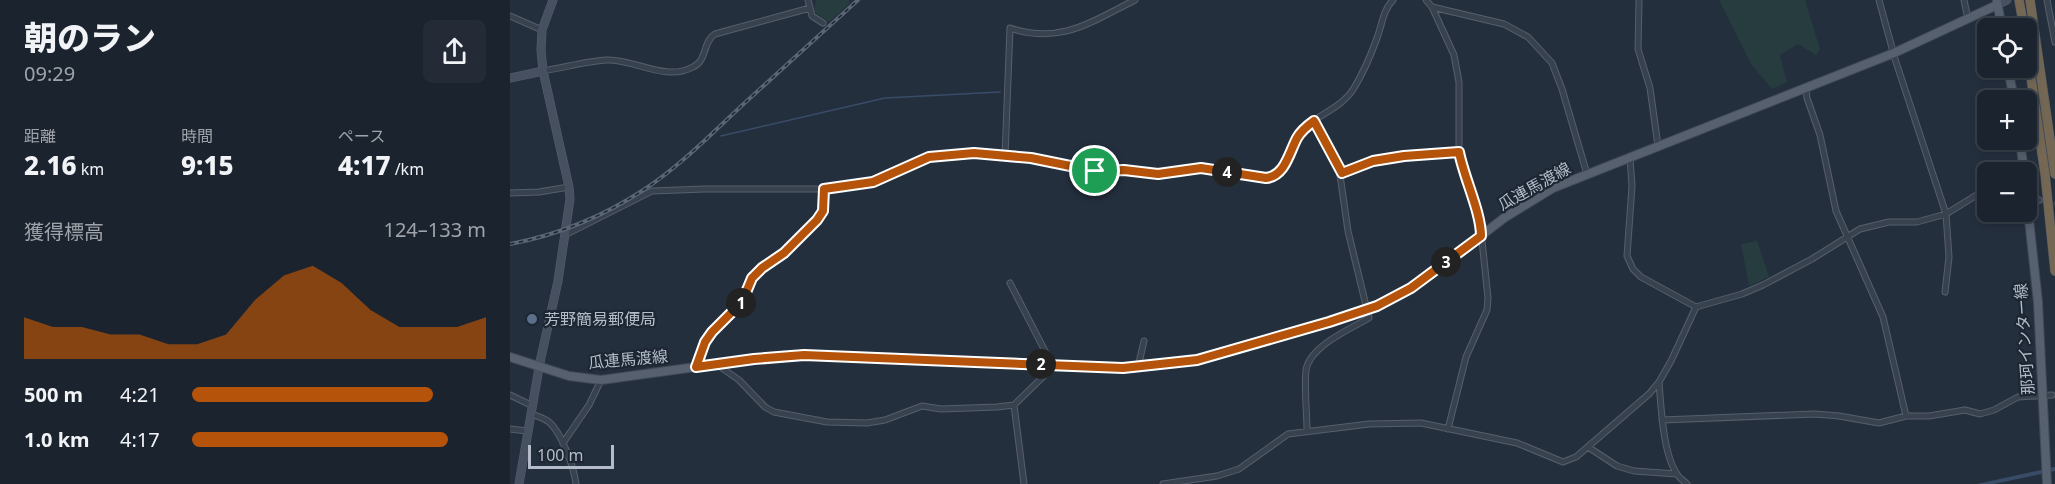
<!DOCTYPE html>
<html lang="ja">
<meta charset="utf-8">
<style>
:root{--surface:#1b232e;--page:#242b36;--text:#f1f3f6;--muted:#a0a4aa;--line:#39404a;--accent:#b45309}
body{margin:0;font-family:"Noto Sans","Noto Sans JP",sans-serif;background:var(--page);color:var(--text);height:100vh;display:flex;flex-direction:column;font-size:22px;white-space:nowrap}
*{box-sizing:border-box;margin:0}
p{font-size:20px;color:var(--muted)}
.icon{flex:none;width:33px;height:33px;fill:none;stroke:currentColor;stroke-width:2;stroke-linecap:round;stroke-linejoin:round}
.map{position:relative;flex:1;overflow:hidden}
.panel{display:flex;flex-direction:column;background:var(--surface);width:510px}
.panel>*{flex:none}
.buttons{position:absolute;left:1467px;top:18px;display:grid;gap:12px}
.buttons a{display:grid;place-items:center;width:60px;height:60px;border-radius:9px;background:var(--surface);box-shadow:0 3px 9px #0003,0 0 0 2px var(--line);font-size:30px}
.scale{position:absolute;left:18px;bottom:15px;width:86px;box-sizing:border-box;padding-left:6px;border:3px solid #b4bcc9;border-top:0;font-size:16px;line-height:21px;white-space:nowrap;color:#b4bcc9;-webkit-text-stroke:4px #1d2633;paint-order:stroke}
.pin{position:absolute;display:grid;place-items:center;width:51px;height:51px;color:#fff;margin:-26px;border:3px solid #fff;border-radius:50%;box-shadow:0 2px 6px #0007}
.km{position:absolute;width:30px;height:30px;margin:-15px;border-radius:50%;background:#222;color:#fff;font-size:16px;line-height:30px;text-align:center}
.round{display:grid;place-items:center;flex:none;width:63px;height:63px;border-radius:9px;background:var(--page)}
.overview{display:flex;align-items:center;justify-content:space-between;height:102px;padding:0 24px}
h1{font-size:33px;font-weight:800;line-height:45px}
.stats{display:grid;grid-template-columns:repeat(3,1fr);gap:9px;height:102px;padding:6px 24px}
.stats div{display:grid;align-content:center}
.stats b{font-size:26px;font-weight:800}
.stats small{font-size:16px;font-weight:400}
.stats p{font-size:16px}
.chart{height:168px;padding:12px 24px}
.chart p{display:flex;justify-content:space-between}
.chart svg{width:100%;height:108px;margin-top:6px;fill:var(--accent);opacity:.7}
ul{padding:0 24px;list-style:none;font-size:20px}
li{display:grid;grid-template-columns:96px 72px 1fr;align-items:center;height:45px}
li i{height:15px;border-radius:8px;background:var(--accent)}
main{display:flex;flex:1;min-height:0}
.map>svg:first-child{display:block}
</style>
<main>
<section class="panel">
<div class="overview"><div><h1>朝のラン</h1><p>09:29</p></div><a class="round"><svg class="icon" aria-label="share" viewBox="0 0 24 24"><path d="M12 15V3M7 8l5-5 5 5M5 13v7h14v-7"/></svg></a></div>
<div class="stats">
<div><p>距離</p><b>2.16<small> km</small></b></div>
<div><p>時間</p><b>9:15</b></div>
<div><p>ペース</p><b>4:17<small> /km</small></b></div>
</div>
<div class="chart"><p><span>獲得標高</span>124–133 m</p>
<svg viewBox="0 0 160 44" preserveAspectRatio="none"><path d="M0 44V27L10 31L20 31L30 34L40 34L50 38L60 38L70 34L80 20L90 10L100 6L110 13L120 24L130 31L140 31L150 31L160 27V44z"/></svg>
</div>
<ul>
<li><b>500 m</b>4:21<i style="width:82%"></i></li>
<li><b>1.0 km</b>4:17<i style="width:87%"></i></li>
</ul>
</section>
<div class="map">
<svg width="1545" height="484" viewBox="0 0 1545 484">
<rect width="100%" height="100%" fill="#242f3e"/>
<path fill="#263c3f" d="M306,0H339V4L319,22L304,12Z
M1209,0H1295L1310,49L1306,55L1288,44L1270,55L1277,82L1262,89L1241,64Z
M1247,241L1259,277L1239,286L1231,244Z"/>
<path fill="#394c67" d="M1545,467V471L1484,484H1467Z"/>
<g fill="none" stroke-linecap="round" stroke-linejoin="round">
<path stroke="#394c67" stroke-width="1.5" d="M211,136L375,98L490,92"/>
<path stroke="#3a4453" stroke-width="5" stroke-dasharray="5 2.5" stroke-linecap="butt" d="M1529,200L1545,204"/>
<defs>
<path id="street" d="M298,0L302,16L313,23
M916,0L922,7L944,55L949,82V151L952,168L971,231L978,298L977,310L956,357L938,429
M1129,0L1128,49L1140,88L1148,146
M1369,0L1385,59L1436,214L1439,257L1435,292
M1454,0L1458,19
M1537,0L1545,42
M922,7L994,24L1018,37L1042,63L1052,89L1077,174
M0,16L32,30
M33,71C53,68 76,61 97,60C125,59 155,82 183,67C197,61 193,41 205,34L300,8
M1296,88L1297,98L1310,135L1326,211L1373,317L1396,416
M804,121L832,173
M495,156L500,28C550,45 581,22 625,0
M1120,157L1122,186L1117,256L1123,269L1131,277L1186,307
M0,193L29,192L59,187
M1516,194L1529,200
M55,235L142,191L195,189H314L363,182L419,157L464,153L521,157L586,171L614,169L648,174L691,168L756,178C776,175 778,151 788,136C802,115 830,111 844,88C853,73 861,55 867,38C872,25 873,10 883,0
M206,364L229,380L255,407L264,412L317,422L357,423L375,420L412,406L431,409L487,407L504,405L541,369L536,353L500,283
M186,367L195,342L202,332L232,302L242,278L252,268L274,253L307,220L313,211L314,189
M628,367L634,341
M1149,382C1151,407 1153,454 1167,474C1169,478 1174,481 1177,484
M0,395L23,406
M504,405L514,484
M21,414C27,416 34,418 39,422C52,433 64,468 66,484
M1152,420L1305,414L1329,416L1369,423L1396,416H1419L1455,410L1470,414L1484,410L1508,397L1542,395
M0,429L17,431
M797,431C797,411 794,389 796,370C800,346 840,329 859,318L838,231L830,175C856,155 916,154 949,151
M53,443L79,405L91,380
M1078,447L1107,466L1124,471L1167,474
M653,484L707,476L729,469L778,434L859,424L911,423L1007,443L1053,462L1066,457L1139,394L1149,382L1161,361L1186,307L1232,294L1253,285L1302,259L1350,229L1379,222H1407L1436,214L1478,188"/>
<path id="secondary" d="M1487,5L1497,0
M0,78L33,71
M9,484L30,362L48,281L60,199L59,187L33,71L31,50L32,30L43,0"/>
<path id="primary" d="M1487,2L1492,28
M1498,68L1504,100
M1510,140L1514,172
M1516,192L1528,302L1537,484
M0,357L59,376L91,380L244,359L294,355L613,368L687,360L842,315L877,301L919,276L994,218L1043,188L1384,53L1487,5"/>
<path id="highway" d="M1509,0L1514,28
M1520,0L1545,174
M1516,44L1535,174L1545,271"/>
</defs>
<use href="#street" stroke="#565f6c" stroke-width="7"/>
<use href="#secondary" stroke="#565f6c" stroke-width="9"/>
<use href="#primary" stroke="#414a57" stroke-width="10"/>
<use href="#highway" stroke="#434c59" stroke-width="10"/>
<use href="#street" stroke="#38414e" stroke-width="5"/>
<use href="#secondary" stroke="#465061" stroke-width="8"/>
<use href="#primary" stroke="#56606e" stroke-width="8"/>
<use href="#highway" stroke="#746855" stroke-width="9"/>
<defs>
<path id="rail" d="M0,244C48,235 94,216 135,189C173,164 206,129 239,99C275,66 312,33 348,0"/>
</defs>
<use href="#rail" stroke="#5a6575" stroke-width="4"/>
<use href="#rail" stroke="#1d2633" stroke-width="1.5" stroke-dasharray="4.5" stroke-linecap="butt"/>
</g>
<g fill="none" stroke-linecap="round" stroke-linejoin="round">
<defs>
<path id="route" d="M804,121L832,173L863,161L894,156L949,152C954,178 971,212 971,236L901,288L867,306L819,322L687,360L613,368L294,355L244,359L186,367L195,342L202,332L232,302L242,278L252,268L274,253L307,220L313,211L314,189L363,182L419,157L464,153L521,158L585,171L614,170L648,174L691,168L756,178C775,176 779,153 787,138C791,131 797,126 804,121Z"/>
</defs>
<use href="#route" stroke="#fff" stroke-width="12"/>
<use href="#route" stroke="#b45309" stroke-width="8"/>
</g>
<circle fill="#5c6f8a" stroke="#1d2633" stroke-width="2" cx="22" cy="319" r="6"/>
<g text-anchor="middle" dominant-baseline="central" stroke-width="4.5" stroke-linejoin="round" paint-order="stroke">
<g font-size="16" fill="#b4bcc9" stroke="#1d2633">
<text transform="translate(1024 186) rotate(-29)">瓜連馬渡線</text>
<text transform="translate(1514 339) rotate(-94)">那珂インター線</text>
<text transform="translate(118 359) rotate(-5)">瓜連馬渡線</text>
</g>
<g font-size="16" fill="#b4bcc9" stroke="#1d2633" text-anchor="start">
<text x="34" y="319">芳野簡易郵便局</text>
</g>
</g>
</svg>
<div class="buttons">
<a><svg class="icon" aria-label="locate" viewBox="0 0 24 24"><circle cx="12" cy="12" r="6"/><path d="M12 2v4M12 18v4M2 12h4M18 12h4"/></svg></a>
<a>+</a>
<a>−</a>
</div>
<div class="scale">100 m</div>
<div class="pin" style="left:585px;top:171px;background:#1e9e55"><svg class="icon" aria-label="arrive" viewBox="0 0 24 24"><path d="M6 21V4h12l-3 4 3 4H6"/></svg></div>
<b class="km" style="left:231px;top:303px">1</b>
<b class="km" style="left:531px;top:364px">2</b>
<b class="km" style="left:936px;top:262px">3</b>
<b class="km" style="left:717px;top:172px">4</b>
</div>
</main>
